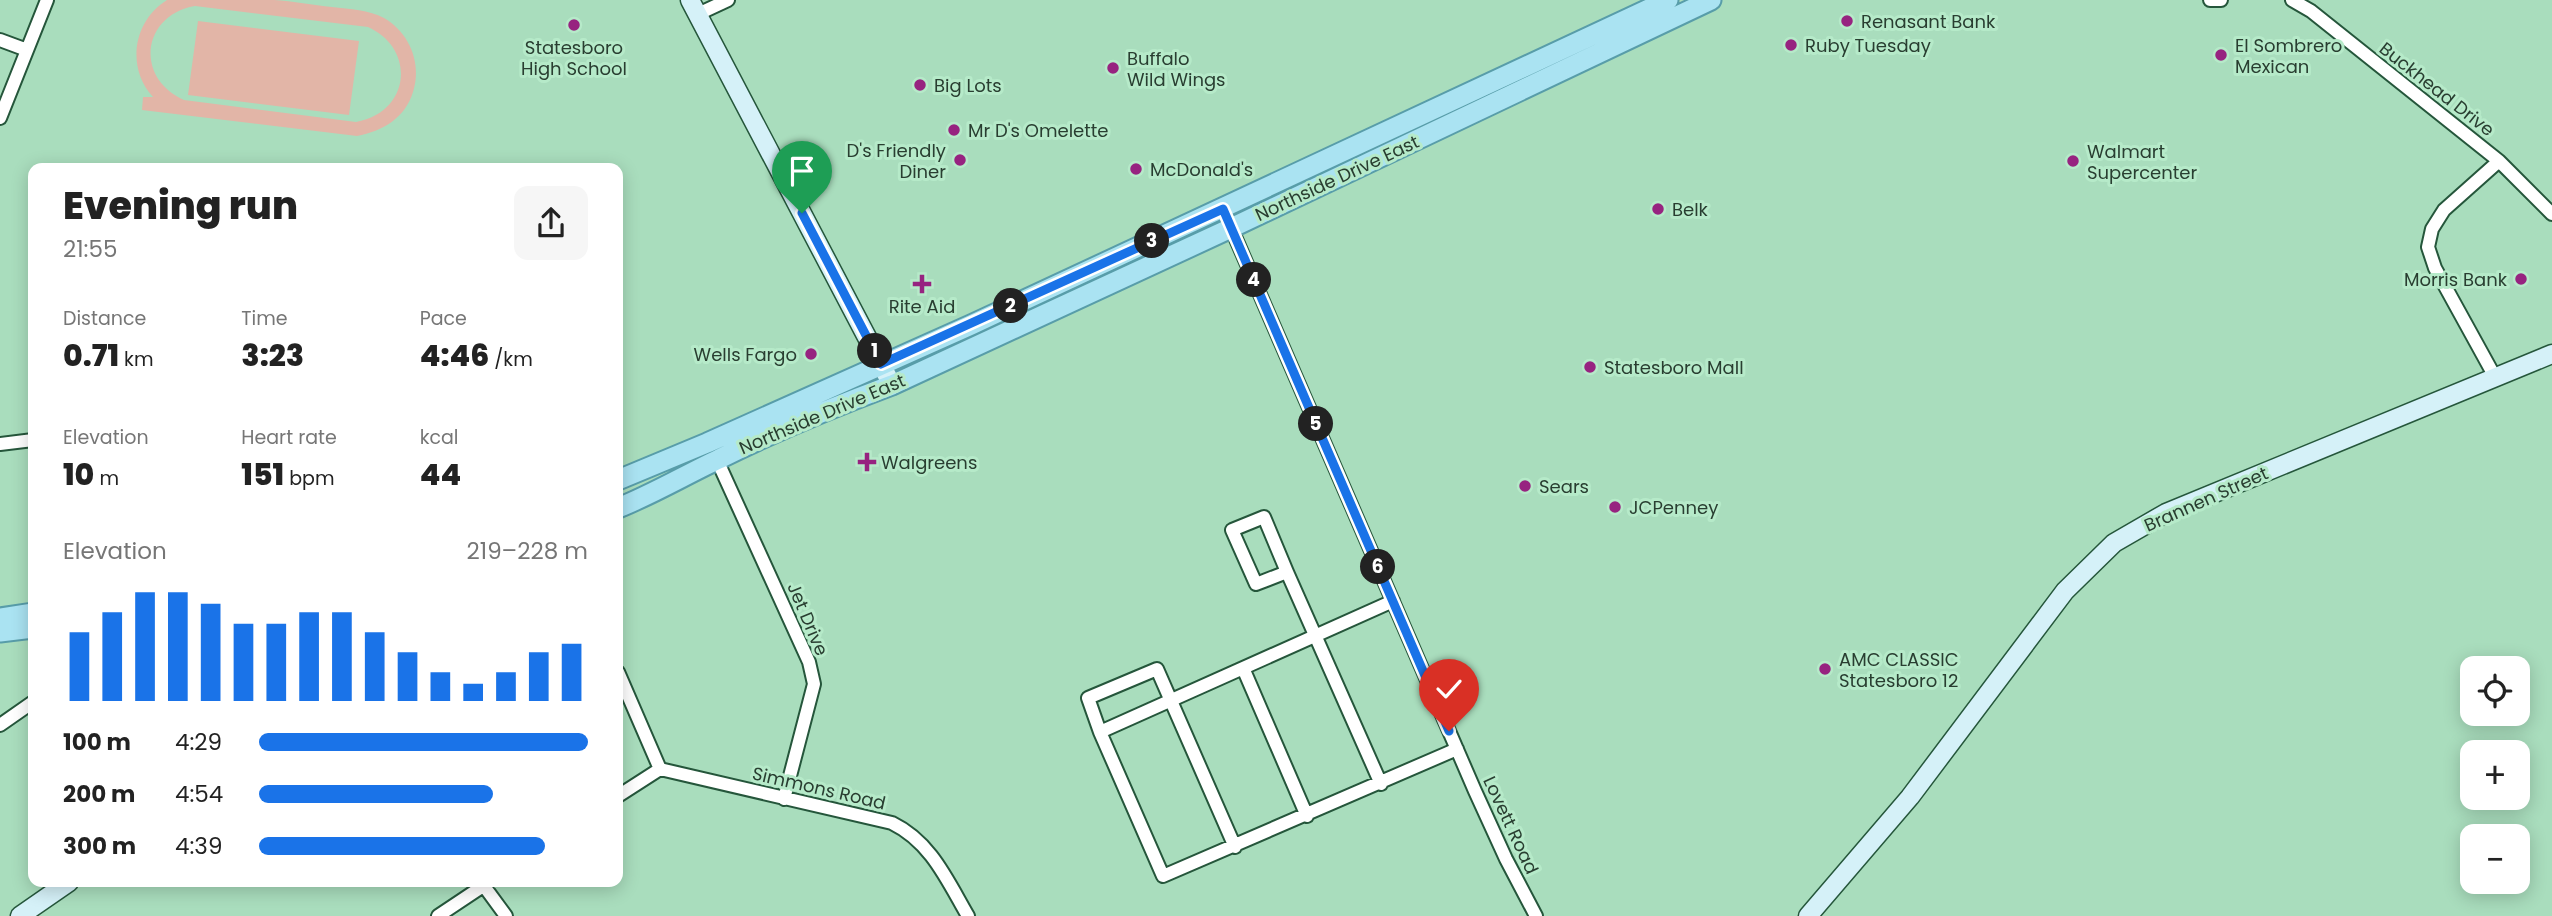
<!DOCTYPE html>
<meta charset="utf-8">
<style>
:root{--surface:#fff;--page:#f6f6f6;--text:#222;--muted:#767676;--accent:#1a73e8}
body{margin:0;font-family:Poppins,sans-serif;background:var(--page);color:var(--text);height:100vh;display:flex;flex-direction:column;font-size:26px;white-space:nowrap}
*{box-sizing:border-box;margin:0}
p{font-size:23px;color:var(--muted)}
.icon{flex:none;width:38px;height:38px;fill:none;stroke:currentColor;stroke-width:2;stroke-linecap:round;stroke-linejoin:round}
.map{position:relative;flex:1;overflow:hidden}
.side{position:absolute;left:28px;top:163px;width:595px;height:724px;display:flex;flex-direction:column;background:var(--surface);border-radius:14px;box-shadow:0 4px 18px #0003}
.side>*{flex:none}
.fabs{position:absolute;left:2460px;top:656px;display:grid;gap:14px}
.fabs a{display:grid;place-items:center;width:70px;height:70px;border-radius:14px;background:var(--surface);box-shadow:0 4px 18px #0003;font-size:35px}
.pin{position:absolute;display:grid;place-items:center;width:60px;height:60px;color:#fff;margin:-72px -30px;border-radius:50% 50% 50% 0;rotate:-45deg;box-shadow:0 0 7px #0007}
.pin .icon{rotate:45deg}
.km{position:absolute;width:35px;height:35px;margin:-18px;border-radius:50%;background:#222;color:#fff;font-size:19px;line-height:35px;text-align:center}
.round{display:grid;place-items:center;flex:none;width:74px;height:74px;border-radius:14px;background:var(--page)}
.head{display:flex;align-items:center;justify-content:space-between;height:119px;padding:0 35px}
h1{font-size:38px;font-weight:800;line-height:52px}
.figures{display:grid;grid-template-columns:repeat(3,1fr);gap:10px;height:119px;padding:7px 35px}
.figures div{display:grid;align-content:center}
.figures b{font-size:30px;font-weight:800}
.figures small{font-size:19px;font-weight:400}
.figures p{font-size:19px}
.chart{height:196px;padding:14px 35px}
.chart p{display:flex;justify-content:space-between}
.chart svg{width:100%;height:126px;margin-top:7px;stroke:var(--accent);stroke-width:6}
ul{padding:0 35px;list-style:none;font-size:23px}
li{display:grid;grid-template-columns:112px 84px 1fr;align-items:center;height:52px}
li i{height:18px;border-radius:9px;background:var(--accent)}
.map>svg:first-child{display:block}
</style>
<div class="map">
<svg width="2552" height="916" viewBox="0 0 2552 916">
<rect width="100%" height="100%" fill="#a9ddbd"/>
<path fill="#e2b5a7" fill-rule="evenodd" d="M167,0C203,0 238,0 274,0C293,1 313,5 332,7C350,9 369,10 384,18C410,33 422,64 413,92C405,118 383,131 357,136L142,110L143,97H153C126,68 133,21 167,0ZM195,6L368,27C417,49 410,113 356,122L184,100C134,78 142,15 195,6Z
M198,21L359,41L349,115L188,95Z"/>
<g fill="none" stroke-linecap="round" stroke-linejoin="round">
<defs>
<path id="street" d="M2210,0H2221
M2292,0L2311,11L2499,161L2552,214
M698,14L728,0
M0,40L27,50
M0,118L47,0
M1223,209L1475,791L1506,859L1536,916
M2495,377L2435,268L2428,247L2432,229L2444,210L2499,161
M0,444L33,440
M717,460L809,662L814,684L784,799
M1287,572L1256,584L1232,530L1264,517L1287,572L1381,784
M1243,668L1307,816
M618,672L660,769
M0,725L33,702
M1100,732L1393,601
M660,769L892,823C931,842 947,880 968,916
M618,796L660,769
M1235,847L1157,669L1088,698L1100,732L1163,876L1457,749
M484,886L506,916
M438,916L489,882"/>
<path id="secondary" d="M690,0L892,385
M20,916L69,882
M1808,916L1910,797L2065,591L2114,543L2166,513L2552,354"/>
<path id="primary" d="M618,480L707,443L971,325L1668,0
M618,508C653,494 685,475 719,459C775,431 833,407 892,385L1231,228L1711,0
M0,618L33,613
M0,632L33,628"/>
</defs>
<use href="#street" stroke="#25563b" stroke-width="16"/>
<use href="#secondary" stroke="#25563b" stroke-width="21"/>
<use href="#primary" stroke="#589da9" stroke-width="23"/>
<use href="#street" stroke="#fff" stroke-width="12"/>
<use href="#secondary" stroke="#d5f1f8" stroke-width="18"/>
<use href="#primary" stroke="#aae3f2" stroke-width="19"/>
</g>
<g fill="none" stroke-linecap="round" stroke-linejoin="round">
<defs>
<path id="route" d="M802,213L881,364L1223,209L1449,731"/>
</defs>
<use href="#route" stroke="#fff" stroke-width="14"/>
<use href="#route" stroke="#1a73e8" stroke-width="9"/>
</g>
<g fill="#972380" stroke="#b6eac9" stroke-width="2.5">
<circle cx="1847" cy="21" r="7"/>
<circle cx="574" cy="25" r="7"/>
<circle cx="1791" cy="45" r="7"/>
<circle cx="2221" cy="55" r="7"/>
<circle cx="1113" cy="68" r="7"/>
<circle cx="920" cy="85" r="7"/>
<circle cx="954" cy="130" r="7"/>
<circle cx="960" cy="160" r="7"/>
<circle cx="2073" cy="161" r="7"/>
<circle cx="1136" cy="169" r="7"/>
<circle cx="1658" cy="209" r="7"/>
<circle cx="2521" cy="279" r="7"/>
<path d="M918.5 273.5h7v7h7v7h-7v7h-7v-7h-7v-7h7z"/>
<circle cx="811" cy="354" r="7"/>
<circle cx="1590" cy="367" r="7"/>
<path d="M863.5 451.5h7v7h7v7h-7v7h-7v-7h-7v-7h7z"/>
<circle cx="1525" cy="486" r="7"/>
<circle cx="1615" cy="507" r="7"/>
<circle cx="1825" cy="669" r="7"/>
</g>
<g text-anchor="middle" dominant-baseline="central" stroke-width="6" stroke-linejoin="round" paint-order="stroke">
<g font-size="18" fill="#293e31" stroke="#b6eac9" text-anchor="start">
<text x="1861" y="21">Renasant Bank</text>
<text x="1805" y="45">Ruby Tuesday</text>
<text x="2235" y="45">El Sombrero<tspan x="2235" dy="21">Mexican</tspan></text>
<text x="574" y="47" text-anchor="middle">Statesboro<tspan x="574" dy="21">High School</tspan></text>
<text x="1127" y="58">Buffalo<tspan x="1127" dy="21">Wild Wings</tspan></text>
<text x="934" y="85">Big Lots</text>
<text x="968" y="130">Mr D's Omelette</text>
<text x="946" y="150" text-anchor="end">D's Friendly<tspan x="946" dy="21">Diner</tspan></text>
<text x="2087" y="151">Walmart<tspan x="2087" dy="21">Supercenter</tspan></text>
<text x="1150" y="169">McDonald's</text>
<text x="1672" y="209">Belk</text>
<text x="2507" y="279" text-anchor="end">Morris Bank</text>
<text x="922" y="306" text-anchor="middle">Rite Aid</text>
<text x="797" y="354" text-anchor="end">Wells Fargo</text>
<text x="1604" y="367">Statesboro Mall</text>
<text x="881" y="462">Walgreens</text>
<text x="1539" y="486">Sears</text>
<text x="1629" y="507">JCPenney</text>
<text x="1839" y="659">AMC CLASSIC<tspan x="1839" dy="21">Statesboro 12</tspan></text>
</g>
<g font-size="18" fill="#293e31" stroke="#b6eac9">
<text transform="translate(2437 89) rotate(38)">Buckhead Drive</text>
<text transform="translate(1337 178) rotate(-25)">Northside Drive East</text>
<text transform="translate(822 414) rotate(-23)">Northside Drive East</text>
<text transform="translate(2206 499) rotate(-24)">Brannen Street</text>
<text transform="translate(808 619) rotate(67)">Jet Drive</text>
<text transform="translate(819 788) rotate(13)">Simmons Road</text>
<text transform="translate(1511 825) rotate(65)">Lovett Road</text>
</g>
</g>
</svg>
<div class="fabs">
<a><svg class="icon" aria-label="locate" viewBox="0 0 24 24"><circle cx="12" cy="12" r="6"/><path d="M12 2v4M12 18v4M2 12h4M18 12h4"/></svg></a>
<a>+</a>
<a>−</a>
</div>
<div class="pin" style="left:802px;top:213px;background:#1e9e55"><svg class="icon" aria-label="arrive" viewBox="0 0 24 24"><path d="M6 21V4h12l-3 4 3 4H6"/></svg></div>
<div class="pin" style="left:1449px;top:731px;background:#d93025"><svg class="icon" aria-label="check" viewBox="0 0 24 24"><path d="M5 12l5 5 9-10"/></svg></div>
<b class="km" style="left:875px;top:351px">1</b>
<b class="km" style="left:1011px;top:306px">2</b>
<b class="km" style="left:1152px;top:241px">3</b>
<b class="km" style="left:1254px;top:280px">4</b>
<b class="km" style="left:1316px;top:424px">5</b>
<b class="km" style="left:1378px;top:567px">6</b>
<section class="side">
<div class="head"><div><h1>Evening run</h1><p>21:55</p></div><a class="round"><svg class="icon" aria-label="share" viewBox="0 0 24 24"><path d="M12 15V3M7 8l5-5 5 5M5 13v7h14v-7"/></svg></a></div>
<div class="figures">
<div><p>Distance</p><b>0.71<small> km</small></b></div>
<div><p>Time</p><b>3:23</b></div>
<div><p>Pace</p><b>4:46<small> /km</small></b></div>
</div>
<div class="figures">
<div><p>Elevation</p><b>10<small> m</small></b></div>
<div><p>Heart rate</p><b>151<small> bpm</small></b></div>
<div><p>kcal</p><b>44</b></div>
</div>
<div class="chart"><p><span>Elevation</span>219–228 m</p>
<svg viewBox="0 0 160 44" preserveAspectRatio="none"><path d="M5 44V20M15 44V13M25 44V6M35 44V6M45 44V10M55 44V17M65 44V17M75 44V13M85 44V13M95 44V20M105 44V27M115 44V34M125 44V38M135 44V34M145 44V27M155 44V24"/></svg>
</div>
<ul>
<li><b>100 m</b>4:29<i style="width:100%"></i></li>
<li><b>200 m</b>4:54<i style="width:71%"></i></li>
<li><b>300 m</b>4:39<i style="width:87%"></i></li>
</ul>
</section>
</div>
